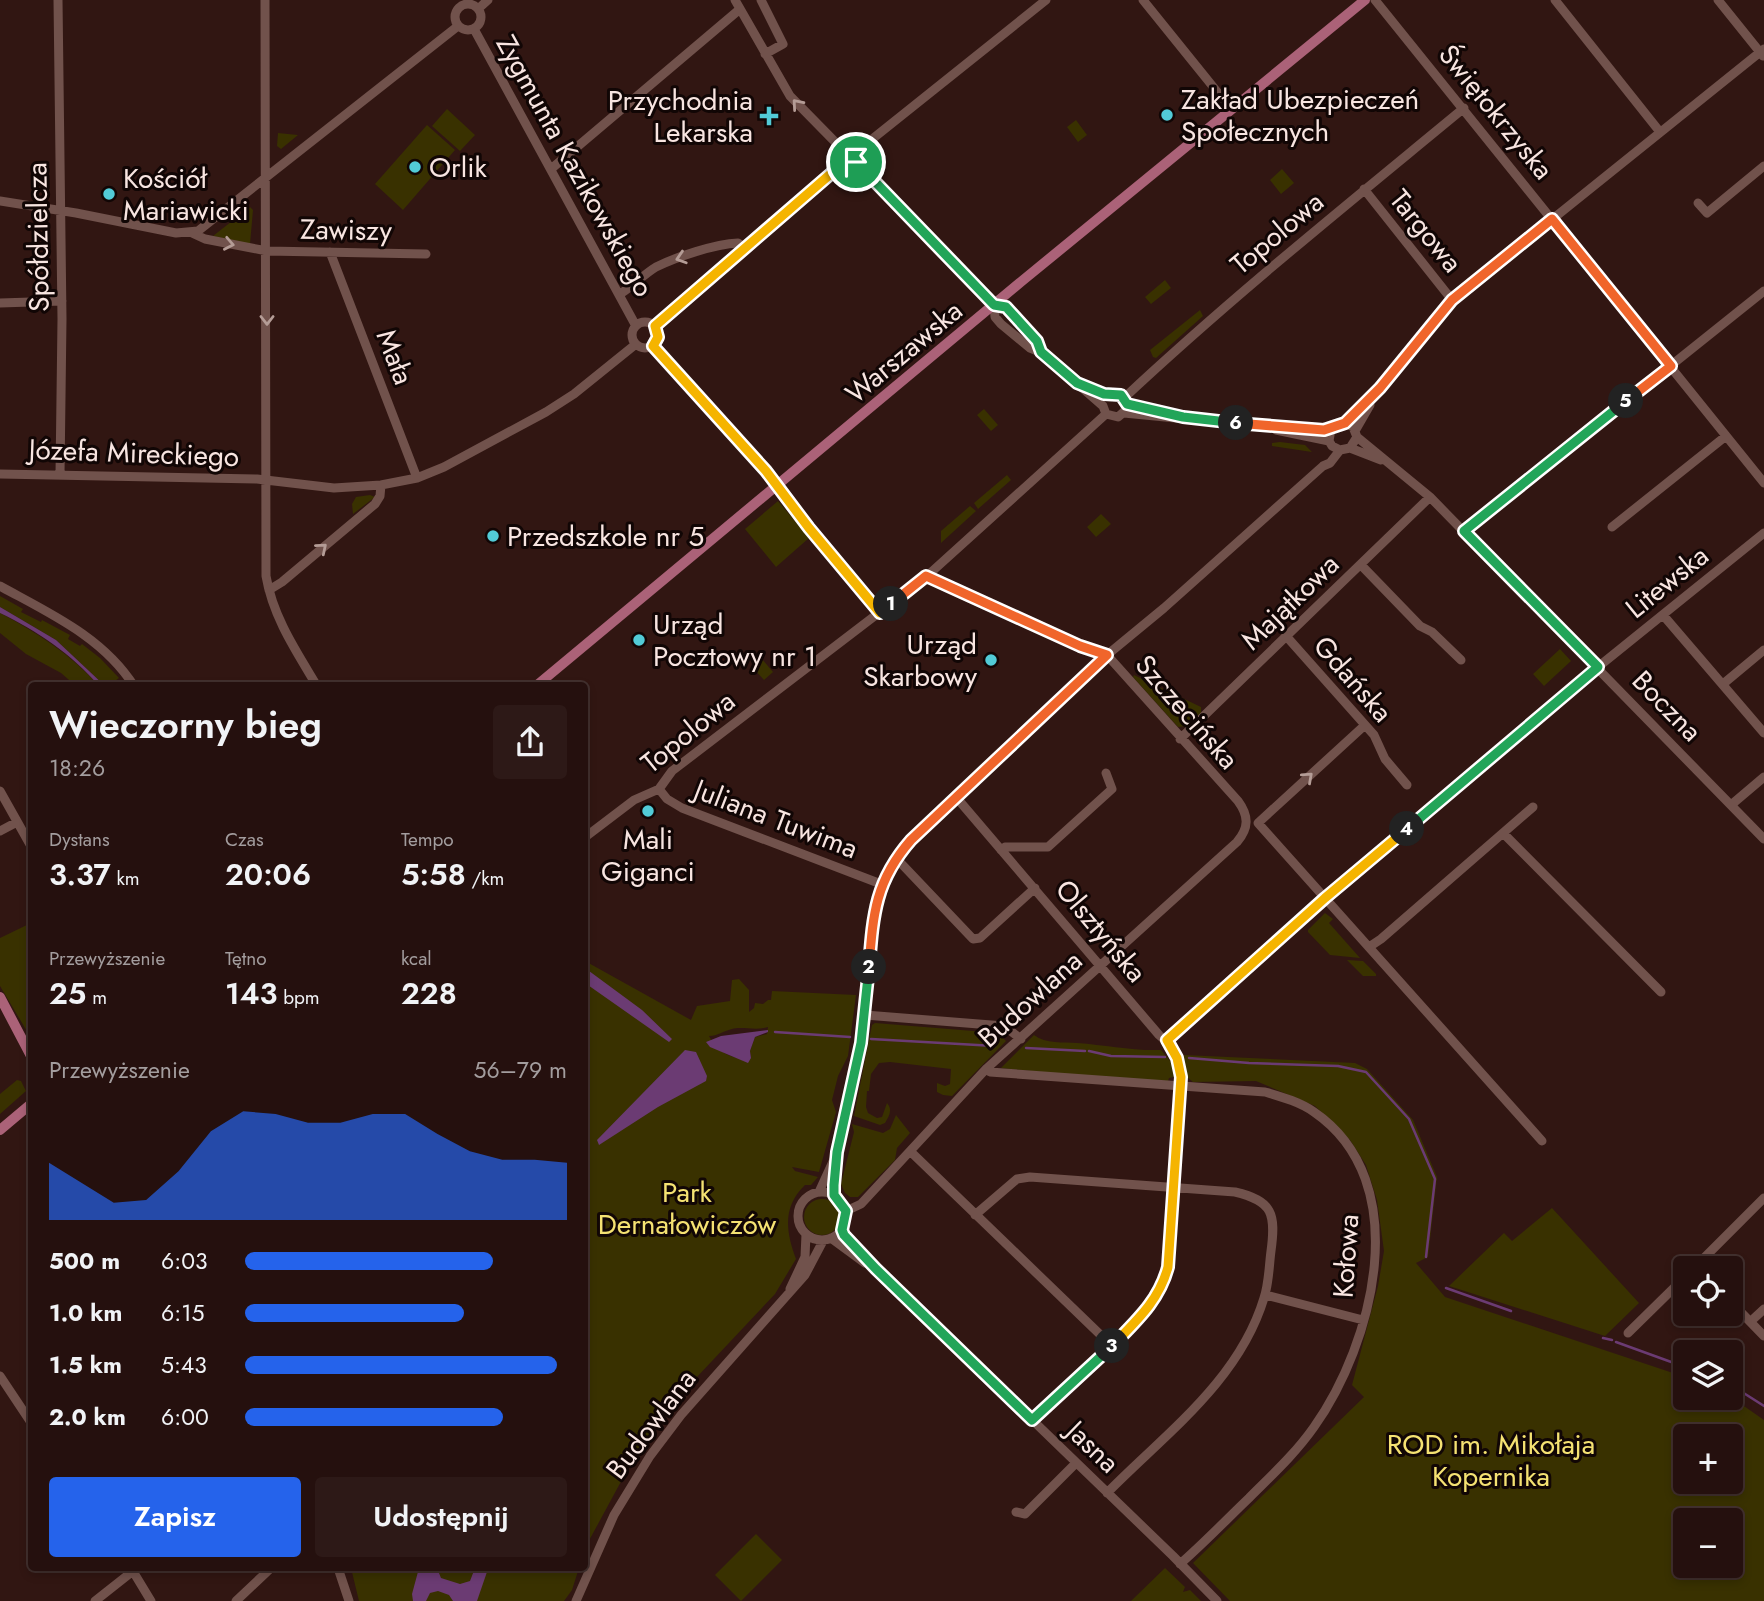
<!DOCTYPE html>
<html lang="pl">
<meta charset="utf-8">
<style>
:root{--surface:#25100e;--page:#2d1917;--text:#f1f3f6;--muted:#a39d9e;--line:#42302e;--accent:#2563eb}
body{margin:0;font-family:Jost,sans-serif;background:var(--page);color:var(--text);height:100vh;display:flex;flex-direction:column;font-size:26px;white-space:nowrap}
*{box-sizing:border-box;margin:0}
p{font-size:23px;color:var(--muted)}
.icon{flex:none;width:38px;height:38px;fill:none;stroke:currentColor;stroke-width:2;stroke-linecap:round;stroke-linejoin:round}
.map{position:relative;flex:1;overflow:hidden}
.side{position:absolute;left:28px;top:682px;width:560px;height:889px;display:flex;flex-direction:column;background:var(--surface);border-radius:7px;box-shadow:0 4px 10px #0003,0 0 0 2px var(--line)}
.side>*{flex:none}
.buttons{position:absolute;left:1673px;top:1256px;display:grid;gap:14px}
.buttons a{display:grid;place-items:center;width:70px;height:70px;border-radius:7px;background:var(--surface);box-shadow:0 4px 10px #0003,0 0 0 2px var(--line);font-size:35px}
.pin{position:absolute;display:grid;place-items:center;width:60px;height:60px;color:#fff;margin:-30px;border:4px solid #fff;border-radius:50%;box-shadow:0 2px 7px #0007}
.km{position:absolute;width:35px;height:35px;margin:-18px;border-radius:50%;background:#222;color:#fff;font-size:19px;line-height:35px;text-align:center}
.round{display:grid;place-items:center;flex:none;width:74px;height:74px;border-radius:7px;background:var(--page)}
.head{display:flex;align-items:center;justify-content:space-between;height:119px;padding:0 21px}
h1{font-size:38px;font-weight:600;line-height:52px}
.figures{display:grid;grid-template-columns:repeat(3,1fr);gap:10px;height:119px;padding:7px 21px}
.figures div{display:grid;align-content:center}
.figures b{font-size:30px;font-weight:600}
.figures small{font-size:19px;font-weight:400}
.figures p{font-size:19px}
.chart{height:196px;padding:14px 21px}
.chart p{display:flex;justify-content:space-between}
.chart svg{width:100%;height:126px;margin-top:7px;fill:var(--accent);opacity:.7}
.button{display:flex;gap:14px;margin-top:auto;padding:14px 21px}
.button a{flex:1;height:80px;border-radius:7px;background:var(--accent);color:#fff;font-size:28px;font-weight:600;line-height:80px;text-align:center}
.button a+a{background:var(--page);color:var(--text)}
ul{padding:0 21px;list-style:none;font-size:23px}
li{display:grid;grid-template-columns:112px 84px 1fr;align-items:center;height:52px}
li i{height:18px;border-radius:9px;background:var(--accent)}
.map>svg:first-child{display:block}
</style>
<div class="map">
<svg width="1764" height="1601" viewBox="0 0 1764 1601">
<rect width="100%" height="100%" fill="#311612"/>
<path fill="#393100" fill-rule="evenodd" d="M447,109L475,135L460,151L432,126Z
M1076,120L1087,135L1078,142L1067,127Z
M427,125L455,150L403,210L375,184Z
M278,133L298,135L281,149L277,146Z
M1282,169L1294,183L1281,194L1270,180Z
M250,207L253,210L250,244L213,236Z
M1165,280L1171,288L1151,304L1145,297Z
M1200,310L1203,316L1156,358L1153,357L1150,350Z
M984,409L998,425L991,431L977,415Z
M1280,442L1305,445L1312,452L1272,446V443Z
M1007,475L1011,480L978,509L974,503Z
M370,495L375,497L353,514L352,504L356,497Z
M778,501L809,538L776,567L745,529Z
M970,506L976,511L941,543V531Z
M1101,514L1111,524L1096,537L1087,527Z
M0,596L23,609L21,612L41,622L42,620L70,635L68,639L80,646L82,644L100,658L119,678L115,681L117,686H105L56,640L0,607Z
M0,613C36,632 72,655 99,686H76L61,673L26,654L0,633Z
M1560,649L1571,661L1544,686L1533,674Z
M762,659L773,672L764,680L752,667Z
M1134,675L1201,707V713L1186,726L1178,727L1133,677Z
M1325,913L1333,919L1329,923L1360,958L1330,955L1308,932V930Z
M31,923V1038L0,986V938Z
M1347,960L1363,961L1376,974V976H1363Z
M585,961L691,1020L697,1006L730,1001L732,980L739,979L749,990V1012L754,1008L755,1003L763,1004L768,1000H771L772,991L856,995L848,1056L838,1076L832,1100L836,1112L819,1172L792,1167L795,1171L818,1177L811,1185H805C782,1207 786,1232 796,1259L775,1294L696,1378L637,1452L585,1548ZM768,1027L767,1034L755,1037L750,1051L751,1058C733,1060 717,1053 709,1036C718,1036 723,1031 732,1029C741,1026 756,1031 768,1027Z
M875,1023L998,1033L1006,1041L952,1096L943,1095L937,1092V1083L945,1086L950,1084L951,1069L890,1062L879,1063L871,1074L869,1091H867L866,1107L868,1113L877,1118L882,1117L887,1103C893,1110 889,1116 885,1123L880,1125L854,1116L872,1025Z
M1034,1035C1046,1044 1063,1042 1077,1043C1106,1045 1132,1051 1161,1050L1171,1062L1174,1077L1169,1078L1167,1084L1001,1068Z
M1184,1055L1355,1063L1367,1069L1413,1120L1437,1177L1428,1257L1416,1263L1445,1297L1685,1377V1398L1731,1397L1764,1420V1601H1230L1193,1563L1364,1397L1352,1385L1378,1286L1384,1251L1377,1200L1366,1165L1350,1140L1315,1106L1256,1081L1193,1082L1187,1077ZM1685,1437H1731V1482H1685ZM1685,1521H1731V1566H1685Z
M17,1080L21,1081L26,1091L0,1114V1094Z
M896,1115L910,1133L897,1148L895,1160L858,1197H850L845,1193L841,1184L854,1132L852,1124L883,1133L890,1129Z
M804 1217a18 18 0 1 1 36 0a18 18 0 1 1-36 0Z
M1552,1208L1639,1303L1605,1336L1449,1286L1504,1233L1512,1241Z
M756,1534L782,1560L741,1601L715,1575Z
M351,1568H579L572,1590L564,1601H359Z
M1165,1568L1185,1587L1183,1592L1190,1590L1201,1601H1131Z"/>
<path fill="#6b3b73" d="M0,607L56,640L105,686H99C73,655 36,630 0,613Z
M585,968L642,1010L672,1039L669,1042L585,983Z
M768,1030V1032L755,1037L750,1051L751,1058L748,1063L710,1047L706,1042L721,1036Z
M685,1050L696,1052L707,1076L706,1081L658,1107L599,1145L597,1140Z
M419,1568H437L441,1578L460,1584L470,1581L475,1568L488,1569L477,1601H453L449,1595L438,1591L430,1593L426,1601H413L412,1594Z"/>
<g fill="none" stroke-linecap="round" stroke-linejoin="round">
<path stroke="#6b3b73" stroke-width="2.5" d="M775,1032L850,1037
M871,1039L995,1046
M1026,1048L1085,1051
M1089,1051L1111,1056L1165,1057
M1189,1058L1249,1063L1338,1066L1366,1072L1409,1119L1435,1179L1426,1257
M1446,1288L1511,1311
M1603,1338L1612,1340
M1616,1342L1685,1367
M1731,1385L1764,1406"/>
<path stroke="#71524c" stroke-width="9" d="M58,0L62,319L60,474
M265,0L266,576C273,617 296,651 317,686
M735,0L790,96L845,152
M761,0L783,44L765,54
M1143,0L1231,109
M1375,0L1764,483
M1555,0L1660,132
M1718,0L1763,56
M455 17a13 13 0 1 1 26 0a13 13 0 1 1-26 0Z
M478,9L488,0
M474,29L636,326
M856,152L1046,0
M856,162L994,305
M551,169L740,9
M1364,189L1452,300
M0,201L76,213L176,233L198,231L458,26
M1698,203L1707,213L1764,166
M192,233L205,239L267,251L426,254
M330,252L417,478
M620,294C633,286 643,275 656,267C676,257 715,244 738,243L745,248
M0,303L62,301
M994,305L995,317L1001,324L1030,348L1040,352L1048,358L1103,406L1106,414L1118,417L1125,411L1126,401L1121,395L1104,394L1077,383
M994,305L1006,307L1037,341L1040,352
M632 335a13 13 0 1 1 26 0a13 13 0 1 1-26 0Z
M655,326L846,162
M653,346L767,471L809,528L880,613
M1124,398C1233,296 1349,203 1464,108
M1127,404L1168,413
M1124,413L1268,427L1331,429
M1345,423L1353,427L1357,437L1350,448L1340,450L1332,446L1329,441L1331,429L1352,418L1380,388L1452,300L1764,49
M1276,430L1329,441
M1355,431L1370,405
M1357,437L1430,497L1764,839
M1350,448L1381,460
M0,474L257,479L334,488L381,485L417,478L444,467L546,412L574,394L636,344
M1612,527L1726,436
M1464,531L1764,291
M1361,565L1420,626L1432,632L1461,660
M0,586C49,613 103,637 134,686
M269,590L282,582L375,504L380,496L381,485
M1663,615L1764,733
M1287,637L1374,735L1385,759L1407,785
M1723,684L1764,650
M1180,739L1430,497
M659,789L667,799L682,808L881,884
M0,791L32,848
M956,797L1159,1035C1173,1046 1178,1059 1181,1077L1168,1267L1161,1290L1145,1312L1032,1420
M1731,805L1764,777
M1258,823L1542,1141
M1258,823L1365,725
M0,831L17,822
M1503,833L1661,992
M584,838L634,800L659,789L672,771L927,576L1106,414
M1001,850L1005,847H1048L1112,789L1106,773
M896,858L973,939L980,938L1035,888
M1369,947L1381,939L1533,807
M865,1015L1004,1026L1021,1039
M1167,1040L1325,898L1437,802L1598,667L1764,533
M986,1069L990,1072L1265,1092C1282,1097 1300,1102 1314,1112C1416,1182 1373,1344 1314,1427C1295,1454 1272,1475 1249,1498C1226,1520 1204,1543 1180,1564
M911,1152L1112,1346
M819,1192L835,1157
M798 1216a24 24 0 1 1 48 0a24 24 0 1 1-48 0Z
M834,1195L837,1152L861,1043L876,903C882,879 894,859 911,840L1086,677L1107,655L1164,608L1323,466L1330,463L1340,450
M846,1211L861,1204L986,1069L1237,842C1249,828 1249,816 1238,801L1107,655L1080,646L927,576
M975,1215L1017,1179L1030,1177L1235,1192C1273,1201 1276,1214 1271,1251C1269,1266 1269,1283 1264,1298C1239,1381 1165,1434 1107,1493
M842,1230L847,1240L876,1269L1173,1556L1217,1601
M831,1238L865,1263
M1693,1269L1764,1198
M790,1289L805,1257L806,1234
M1266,1295L1363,1320
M1731,1302L1764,1336
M1750,1322L1764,1309
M1628,1333L1685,1277
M0,1376L32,1424
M1016,1512L1025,1514L1076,1463
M131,1568L151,1601
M338,1568L349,1601
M95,1601L133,1571
M236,1601L271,1568
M576,1601L614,1515L650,1456L681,1415L805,1275L823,1241"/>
<path stroke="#ab6278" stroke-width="10" d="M536,686L1022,281L1365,0
M0,997L32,1058
M0,1130L32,1103"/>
</g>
<defs><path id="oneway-chevron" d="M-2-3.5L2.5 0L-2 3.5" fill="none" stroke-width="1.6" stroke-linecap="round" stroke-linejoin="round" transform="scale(1.75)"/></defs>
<g stroke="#b49c96">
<use href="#oneway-chevron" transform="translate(797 104) rotate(-131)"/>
<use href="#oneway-chevron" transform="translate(229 244) rotate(11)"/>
<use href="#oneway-chevron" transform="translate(681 258) rotate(162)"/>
<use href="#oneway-chevron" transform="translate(267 320) rotate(90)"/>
<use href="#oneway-chevron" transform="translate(322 548) rotate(-40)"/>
<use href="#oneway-chevron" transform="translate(1308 777) rotate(-42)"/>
</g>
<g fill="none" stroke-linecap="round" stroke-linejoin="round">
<defs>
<path id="split-1" d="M856,162L849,164L846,162L834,171L655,326L658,337L653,346L766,471L809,528L880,613L891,604"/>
<path id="split-2" d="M869,967C873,915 875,881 911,840L1107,655L1080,646L926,576L891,604"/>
<path id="split-3" d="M869,967L861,1043L837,1152L834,1185V1195L846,1211L842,1230L844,1235L876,1269L1032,1420L1112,1346"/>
<path id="split-4" d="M1112,1346C1136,1321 1159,1301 1168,1267L1181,1077L1177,1058L1167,1040L1325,898L1407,829"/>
<path id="split-5" d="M1407,829L1598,667L1464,531L1626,401"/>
<path id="split-6" d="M1236,423L1324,430L1345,423L1380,388L1452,300L1552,219L1671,366L1626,401"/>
<path id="split-7" d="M856,162L994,305L1006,307L1037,341L1041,352L1077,383L1104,394L1121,395L1127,404L1183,417L1236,423"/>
</defs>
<use href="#split-1" stroke="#fff" stroke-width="14"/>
<use href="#split-2" stroke="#fff" stroke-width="14"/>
<use href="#split-3" stroke="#fff" stroke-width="14"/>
<use href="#split-4" stroke="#fff" stroke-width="14"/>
<use href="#split-5" stroke="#fff" stroke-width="14"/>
<use href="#split-6" stroke="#fff" stroke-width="14"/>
<use href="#split-7" stroke="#fff" stroke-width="14"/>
<use href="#split-1" stroke="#f5b400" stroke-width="9"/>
<use href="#split-2" stroke="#f0652b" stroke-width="9"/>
<use href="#split-3" stroke="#22a559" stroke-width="9"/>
<use href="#split-4" stroke="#f5b400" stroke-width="9"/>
<use href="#split-5" stroke="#22a559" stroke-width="9"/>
<use href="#split-6" stroke="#f0652b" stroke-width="9"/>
<use href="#split-7" stroke="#22a559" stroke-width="9"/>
</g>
<g fill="#52cbd7" stroke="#110605" stroke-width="2.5">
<circle cx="1167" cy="115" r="7"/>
<path d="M765.5 105.5h7v7h7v7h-7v7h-7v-7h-7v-7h7z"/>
<circle cx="415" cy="167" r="7"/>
<circle cx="109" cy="194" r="7"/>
<circle cx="493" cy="536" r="7"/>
<circle cx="639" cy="640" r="7"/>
<circle cx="991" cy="660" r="7"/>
<circle cx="648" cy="811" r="7"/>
</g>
<g text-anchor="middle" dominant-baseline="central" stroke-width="6" stroke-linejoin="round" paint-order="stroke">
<g font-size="28" fill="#f8e5e1" stroke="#110605" text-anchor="start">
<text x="1181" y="99">Zakład Ubezpieczeń<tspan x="1181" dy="32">Społecznych</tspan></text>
<text x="753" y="100" text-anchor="end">Przychodnia<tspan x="753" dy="32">Lekarska</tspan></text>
<text x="429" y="167">Orlik</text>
<text x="123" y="178">Kościół<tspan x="123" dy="32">Mariawicki</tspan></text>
<text x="507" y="536">Przedszkole nr 5</text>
<text x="653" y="624">Urząd<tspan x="653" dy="32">Pocztowy nr 1</tspan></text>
<text x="977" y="644" text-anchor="end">Urząd<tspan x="977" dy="32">Skarbowy</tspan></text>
<text x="648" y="839" text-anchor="middle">Mali<tspan x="648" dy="32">Giganci</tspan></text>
</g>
<g font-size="28" fill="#f8e5e1" stroke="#110605">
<text transform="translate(1496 112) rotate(51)">Świętokrzyska</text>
<text transform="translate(575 166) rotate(61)">Zygmunta Kazikowskiego</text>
<text transform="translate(346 230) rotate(1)">Zawiszy</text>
<text transform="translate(1426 231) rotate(51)">Targowa</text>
<text transform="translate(1277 233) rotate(-40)">Topolowa</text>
<text transform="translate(38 237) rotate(-91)">Spółdzielcza</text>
<text transform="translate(904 352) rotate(-40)">Warszawska</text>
<text transform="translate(395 357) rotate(69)">Mała</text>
<text transform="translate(134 453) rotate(2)">Józefa Mireckiego</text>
<text transform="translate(1667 582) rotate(-39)">Litewska</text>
<text transform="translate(1290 602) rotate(-44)">Majątkowa</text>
<text transform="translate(1353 679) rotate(49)">Gdańska</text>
<text transform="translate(1667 706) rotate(46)">Boczna</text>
<text transform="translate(1187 712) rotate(49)">Szczecińska</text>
<text transform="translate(688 732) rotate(-39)">Topolowa</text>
<text transform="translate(776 819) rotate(21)">Juliana Tuwima</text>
<text transform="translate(1101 931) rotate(50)">Olsztyńska</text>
<text transform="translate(1030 999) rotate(-42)">Budowlana</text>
<text transform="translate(1346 1256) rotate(-86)">Kołowa</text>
<text transform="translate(651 1424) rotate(-53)">Budowlana</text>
<text transform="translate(1093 1447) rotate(44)">Jasna</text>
</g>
<g font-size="28" fill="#f5e272" stroke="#110605">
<text x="687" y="1192">Park<tspan x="687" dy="32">Dernałowiczów</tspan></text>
<text x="1491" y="1444">ROD im. Mikołaja<tspan x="1491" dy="32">Kopernika</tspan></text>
</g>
</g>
</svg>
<div class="buttons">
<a><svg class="icon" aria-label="locate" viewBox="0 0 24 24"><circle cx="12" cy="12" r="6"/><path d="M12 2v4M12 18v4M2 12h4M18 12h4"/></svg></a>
<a><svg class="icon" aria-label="layers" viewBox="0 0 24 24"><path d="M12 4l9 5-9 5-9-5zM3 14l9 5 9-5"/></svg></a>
<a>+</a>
<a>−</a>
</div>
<div class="pin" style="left:856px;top:162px;background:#1e9e55"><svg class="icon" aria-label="arrive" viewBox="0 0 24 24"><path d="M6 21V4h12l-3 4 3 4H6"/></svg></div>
<b class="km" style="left:891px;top:604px">1</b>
<b class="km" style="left:869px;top:967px">2</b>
<b class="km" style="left:1112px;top:1346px">3</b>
<b class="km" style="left:1407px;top:829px">4</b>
<b class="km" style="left:1626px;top:401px">5</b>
<b class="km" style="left:1236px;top:423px">6</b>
<section class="side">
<div class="head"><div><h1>Wieczorny bieg</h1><p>18:26</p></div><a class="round"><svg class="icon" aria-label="share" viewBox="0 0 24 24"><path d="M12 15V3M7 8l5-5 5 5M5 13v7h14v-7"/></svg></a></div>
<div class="figures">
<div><p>Dystans</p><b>3.37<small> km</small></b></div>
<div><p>Czas</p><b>20:06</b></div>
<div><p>Tempo</p><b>5:58<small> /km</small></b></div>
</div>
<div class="figures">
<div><p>Przewyższenie</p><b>25<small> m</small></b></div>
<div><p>Tętno</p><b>143<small> bpm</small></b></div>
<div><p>kcal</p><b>228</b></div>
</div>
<div class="chart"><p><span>Przewyższenie</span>56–79 m</p>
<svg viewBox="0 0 160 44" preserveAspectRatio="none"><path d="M0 44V24L10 31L20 38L30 37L40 27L50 13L60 6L70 7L80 10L90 10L100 7L110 7L120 14L130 20L140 23L150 23L160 24V44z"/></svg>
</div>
<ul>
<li><b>500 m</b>6:03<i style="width:77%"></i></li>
<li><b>1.0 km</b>6:15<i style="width:68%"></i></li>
<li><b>1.5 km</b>5:43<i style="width:97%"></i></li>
<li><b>2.0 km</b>6:00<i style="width:80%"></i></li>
</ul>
<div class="button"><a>Zapisz</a><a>Udostępnij</a></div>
</section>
</div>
